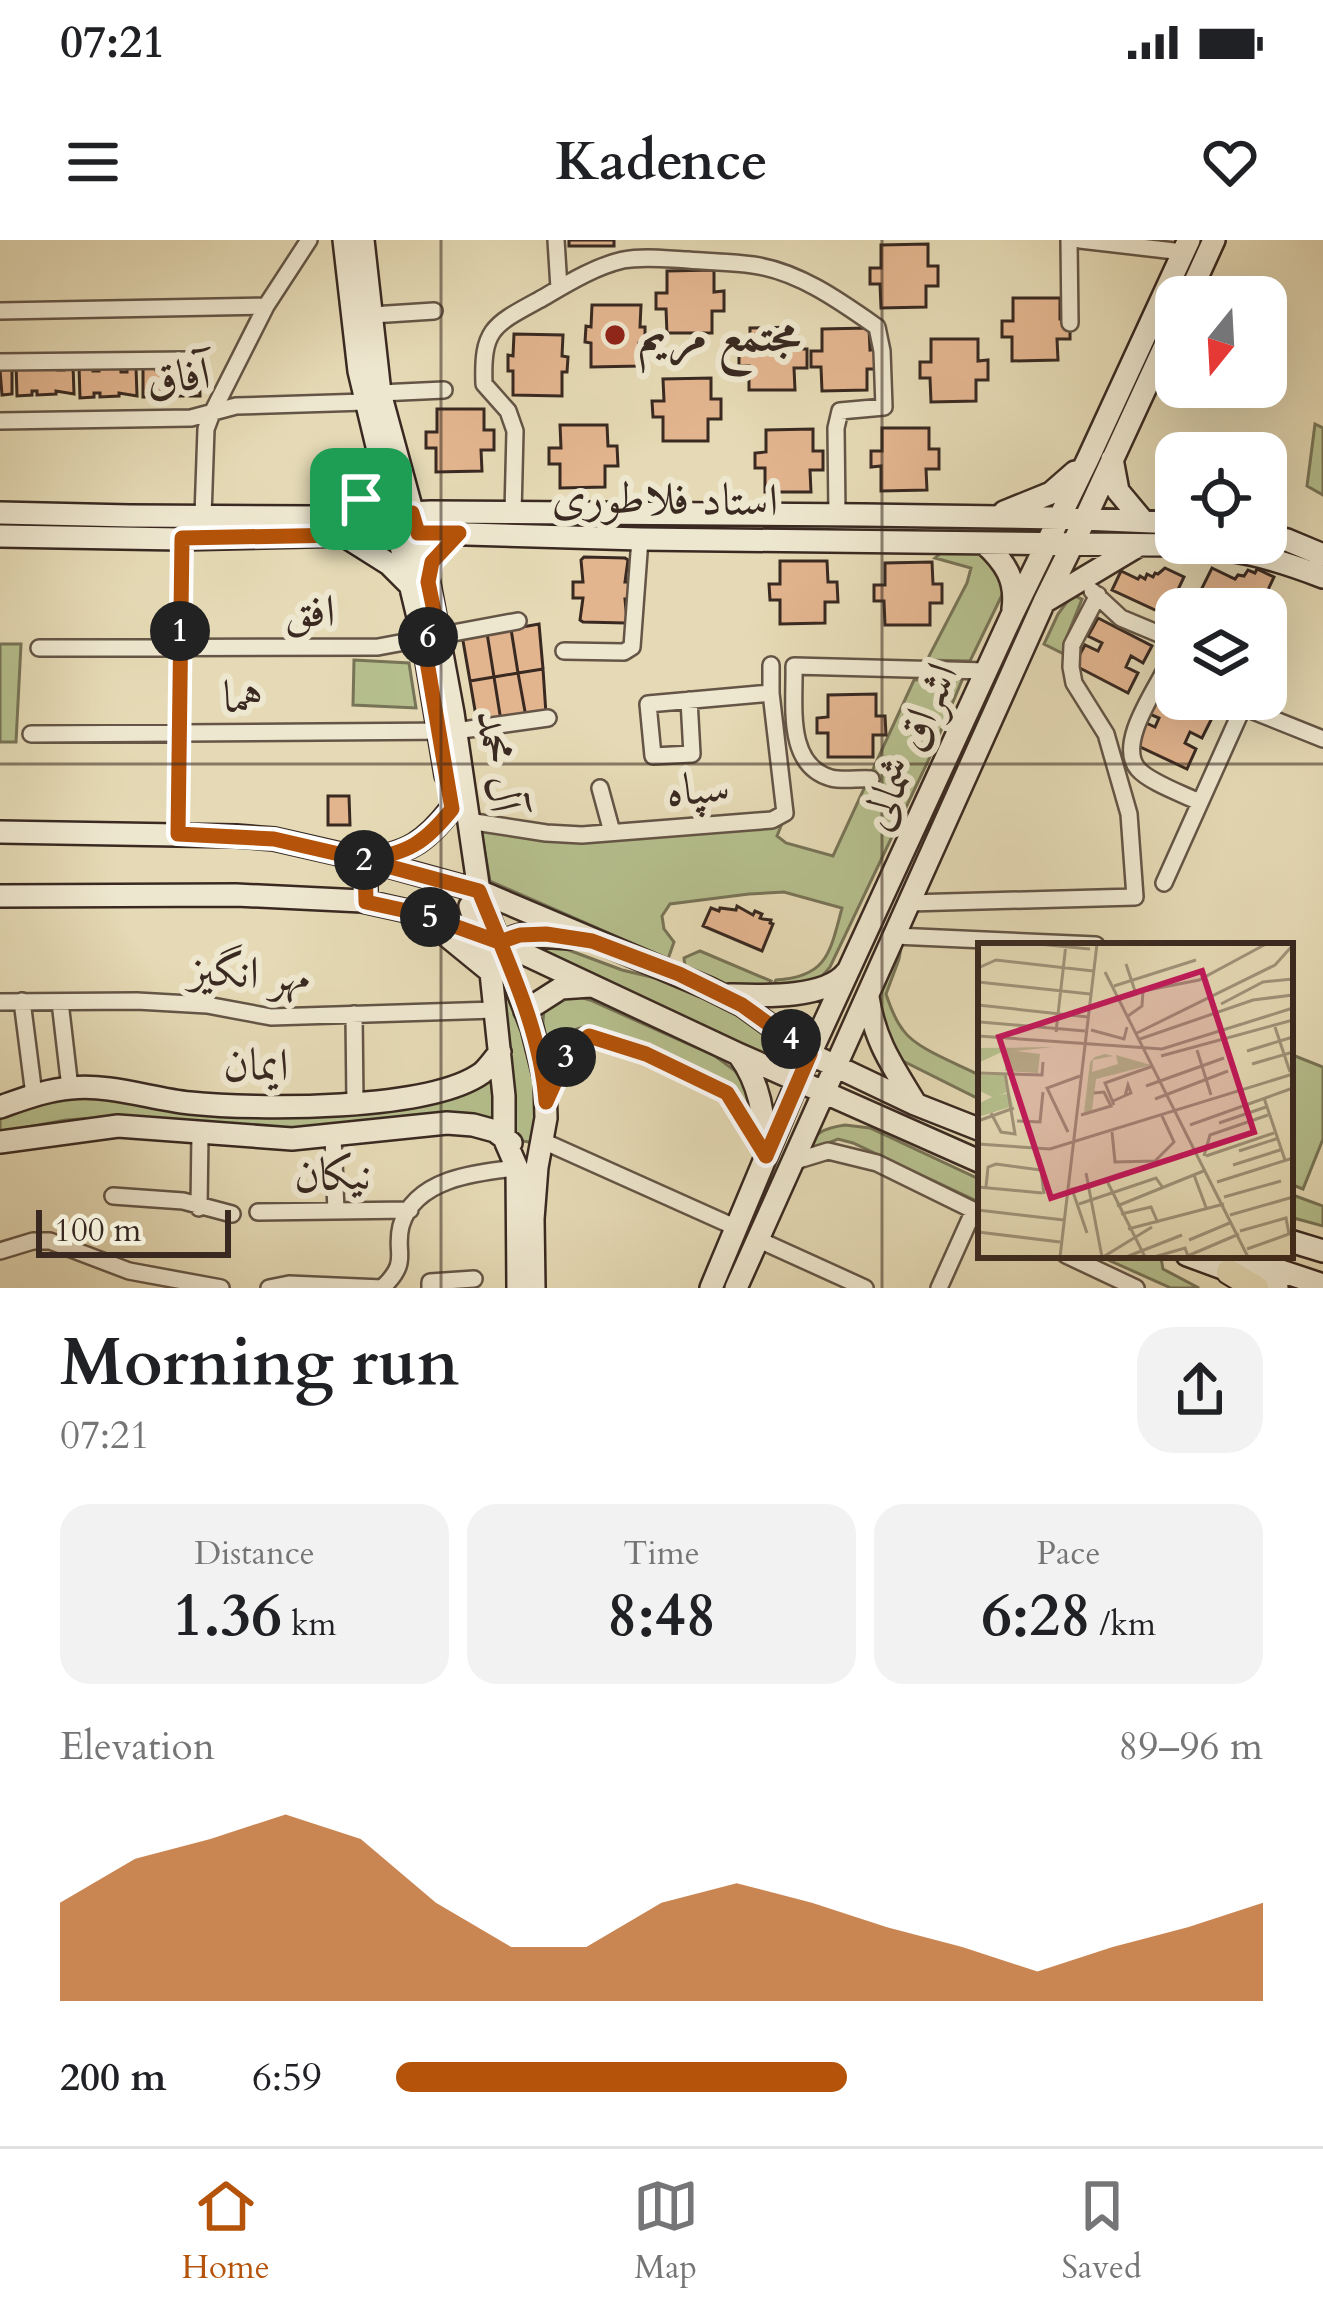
<!DOCTYPE html>
<meta charset="utf-8">
<style>
:root{--surface:#fff;--page:#f2f2f2;--text:#202124;--muted:#757577;--line:#e0e0e0;--accent:#b45309}
body{margin:0;font-family:Cardo,Amiri,serif;background:var(--page);color:var(--text);height:100vh;display:flex;flex-direction:column;font-size:45px;white-space:nowrap}
*{box-sizing:border-box;margin:0}
p{font-size:39px;color:var(--muted)}
.icon{flex:none;width:66px;height:66px;fill:none;stroke:currentColor;stroke-width:2;stroke-linecap:round;stroke-linejoin:round}
.map{position:relative;height:1048px;overflow:hidden}
.panel{display:flex;flex-direction:column;background:var(--surface);flex:1}
.panel>*{flex:none}
.needle{width:78px;rotate:198deg}
.controls{position:absolute;left:1155px;top:36px;display:grid;gap:24px}
.controls a{display:grid;place-items:center;width:132px;height:132px;border-radius:24px;background:var(--surface);box-shadow:0 12px 48px #0002;font-size:60px}
.scale{position:absolute;left:36px;bottom:30px;width:195px;box-sizing:border-box;padding-left:12px;border:6px solid #392921;border-top:0;font-size:33px;line-height:42px;white-space:nowrap;color:#392921;-webkit-text-stroke:9px #eee7cf;paint-order:stroke}
.pin{position:absolute;display:grid;place-items:center;width:102px;height:102px;color:#fff;margin:-51px;border-radius:24px;box-shadow:0 6px 18px #0006}
.km{position:absolute;width:60px;height:60px;margin:-30px;border-radius:50%;background:#222;color:#fff;font-size:33px;line-height:60px;text-align:center}
.round{display:grid;place-items:center;flex:none;width:126px;height:126px;border-radius:36px;background:var(--page)}
.head{display:flex;align-items:center;justify-content:space-between;height:204px;padding:0 60px}
h1{font-size:66px;font-weight:800;line-height:90px}
.metrics{display:grid;grid-template-columns:repeat(3,1fr);gap:18px;height:204px;padding:12px 60px}
.metrics div{display:grid;align-content:center;border-radius:30px;background:var(--page);text-align:center}
.metrics b{font-size:60px;font-weight:800}
.metrics small{font-size:33px;font-weight:400}
.metrics p{font-size:33px}
.chart{height:336px;padding:24px 60px}
.chart p{display:flex;justify-content:space-between}
.chart svg{width:100%;height:216px;margin-top:12px;fill:var(--accent);opacity:.7}
ul{padding:0 60px;list-style:none;font-size:39px}
li{display:grid;grid-template-columns:192px 144px 1fr;align-items:center;height:90px}
li i{height:30px;border-radius:15px;background:var(--accent)}
.status{display:flex;justify-content:space-between;align-items:center;height:84px;padding:0 60px;background:var(--surface);direction:ltr}
.status svg{height:33px;fill:currentColor}
header{display:flex;justify-content:space-between;align-items:center;height:156px;padding:0 60px;background:var(--surface);font-size:54px;font-weight:800}
.menu{display:flex;justify-content:space-around;align-items:center;height:168px;border-top:3px solid var(--line);background:var(--surface);font-size:33px;color:var(--muted)}
.menu a{display:grid;justify-items:center;gap:6px}
.menu .on{color:var(--accent)}
.map>svg:first-child{display:block}
</style>
<div class="status"><b>07:21</b><svg viewBox="0 0 49 12"><path d="M0 12V9h3v3zM5 12V6h3v6zM10 12V3h3v9zM15 12V0h3v12zM26 1h20v11H26zM47 4h2v5h-2z"/></svg></div>
<header><svg class="icon" aria-label="menu" viewBox="0 0 24 24"><path d="M4 6h16M4 12h16M4 18h16"/></svg>Kadence<svg class="icon" aria-label="heart" viewBox="0 0 24 24"><path d="M12 20l-8-8c-3-5 5-10 8-4 3-6 11-1 8 4z"/></svg></header>
<div class="map">
<svg width="1323" height="1048" viewBox="0 0 1323 1048">
<rect width="100%" height="100%" fill="#e5dab5"/>
<filter id="stains"><feTurbulence type="fractalNoise" baseFrequency=".00167" numOctaves="4"/><feColorMatrix values="0 0 0 0 .2 0 0 0 0 .09 0 0 0 0 .02 0 0 0 .5 -.17"/></filter>
<radialGradient id="worn" r=".72"><stop offset=".6" stop-color="#630" stop-opacity="0"/><stop offset="1" stop-color="#630" stop-opacity=".3"/></radialGradient>
<path fill="#b5bf8d" stroke="#777457" stroke-width="3" d="M1315,184L1323,188V255L1307,246Z
M943,311L981,313L1000,336L1003,353L970,421L927,420L967,343L971,328L935,318Z
M1072,355L1082,359L1066,399V415L1044,404L1058,374Z
M0,404H21L16,502H0Z
M354,420L409,423L416,468L353,465Z
M963,438L929,519L830,727L818,741L772,747L776,740C827,737 830,713 842,668L784,652L749,654L670,664L662,676L664,689L674,702L668,719L490,641L481,591L562,601L781,586L777,596L786,603L833,616L914,440Z
M547,702L622,730L672,742L723,762L792,814L789,821L781,823L514,704Z
M902,702L899,719L886,754C890,766 895,780 903,790C917,810 959,824 981,836V860L895,817L875,751Z
M700,711L771,741L766,749L729,747L685,728L684,718Z
M499,724L532,813L539,898L529,902L515,900L509,893Z
M570,754L590,760L715,816L734,830L748,846L756,893C748,873 741,859 725,845C700,833 596,775 575,790C564,799 558,818 552,831L542,792L544,769Z
M1290,814L1323,827V899L1303,949L1290,944Z
M492,830L498,884L292,890L94,878L66,880L0,892V872L78,851L362,867Z
M845,885L870,888L981,940V963L853,903L838,899L803,913C813,893 824,888 845,885Z
M1290,954L1323,966V986L1290,977Z
M1097,1015H1154L1161,1018L1163,1029L1199,1048H1171Z"/>
<path fill="#e3b58f" stroke="#392921" stroke-width="3" d="M569,0H614V6H569Z
M928,4V26H938V46H926V67L881,68L880,44H870V28H881V5Z
M714,30V52L724,51V71H712V93H667L666,69H656V53H667V31Z
M1013,58H1060V79H1070V99H1057L1058,120L1012,121V97H1002V81H1013Z
M592,65H641L640,87H645V103H639L640,126L591,127V103L585,102L586,86L591,87Z
M797,87V109H807V128H794L795,150H749V126H739V110H750V88Z
M869,88L870,110L879,109V129H867V150L822,151L821,127H811V111H822V89Z
M514,94L563,95L562,116L568,117L567,132H562V156L513,155V131H508V115L513,116Z
M931,99H978V121L988,120V140H976V161L931,162L930,138H920V122H931Z
M16,124L58,125V130H64V125H73L74,154L56,151V154L37,155V151H32V155L17,156Z
M12,125V154L2,155L0,130H3V126Z
M156,125V130H162V127L184,126V131H191L190,127H199L200,156H190V152L183,153V156H164V152H158V157H143V126Z
M79,126H93V131H99V127H121V132H127V127H136L137,156L119,153V156L100,157V153H94V157L80,158Z
M711,138V159H721V179H708V201H663V177H653L652,161H664L663,139Z
M437,169H484V190H494V210H481L482,231L436,232V208H426V192H437Z
M560,185H607L608,206H617L618,226H605V247L560,248V224H549V208H561Z
M882,188H929V209H939V229H926L927,250L881,251V226L871,227V211H882Z
M813,189V211H823V230H810L811,252H765V228H755V213L766,212V190Z
M584,317L625,318L628,320L625,342H635V359H625L627,380L625,383L583,382L580,380L583,358H573V342H583L581,320Z
M780,321H827L828,342H837L838,362H825V383L780,384V360H770L769,344H780Z
M932,322L933,344H942V363H930V385H885L884,361H874V345H885V323Z
M1165,328L1184,337L1166,375L1112,350L1121,331L1138,339L1140,336L1145,339L1147,334L1153,337L1155,333L1158,334Z
M1212,328L1235,339L1238,335L1244,336L1248,330L1255,333L1257,329L1274,337L1259,369H1241L1201,350Z
M1098,378L1152,406L1143,423L1131,416L1126,427L1138,433L1128,453L1074,425L1085,405L1098,411L1102,403L1088,396Z
M539,384L543,429L518,433L511,389Z
M511,389L518,433L494,437L487,393Z
M487,393L494,437L470,441L463,401L466,397Z
M543,429L546,474L526,477L518,433Z
M518,433L526,477L501,481L494,437Z
M494,437L501,481L477,482L470,441Z
M1155,452L1212,478L1202,498L1190,492L1185,503L1196,509L1187,529L1134,504L1144,482L1155,487L1159,478L1145,472Z
M876,454V476H885L886,495H873V517H828V493H817V478L828,477V455Z
M328,556H349L350,585H328Z
M737,666L753,675L755,671L762,674L760,678L763,679L771,680L770,683L773,684L762,711L703,686L711,668L719,671L720,668L736,670Z"/>
<g fill="none" stroke-linecap="round" stroke-linejoin="round">
<defs>
<path id="minor" d="M556,0L559,48
M1069,0L1070,83
M1080,0L1183,12V5
M0,71L266,66L309,0
M372,75L434,71
M0,122L187,120
M380,153L444,150
M0,181L191,178L236,166L365,162
M513,273L515,191L508,171L484,144C482,89 493,85 539,60C565,45 593,27 623,20C644,16 666,19 688,20C709,22 732,22 753,25C798,31 840,61 877,87L882,111L884,167L840,171L836,188L837,275
M203,276L206,189L212,173L266,66
M1092,351L1121,378L1176,401
M1266,405V412
M39,408L378,407L518,381
M564,411L624,412L632,407L640,299
M1165,430C1153,454 1117,505 1138,529C1149,542 1183,554 1199,562
M689,460L692,514L653,516L648,464L771,453
M31,494L455,491L548,478
M871,539C859,538 843,541 831,538C785,525 795,464 794,426L986,431
M600,548L612,592
M468,581L546,593L582,595L772,580L785,573L771,453V425
M179,594L181,299
M1164,643L1243,467L1323,499
M909,663L1135,657L1129,574L1106,494L1074,443L1071,427L1072,405L1098,355
M895,696L1096,705
M22,761L34,855
M0,762L137,761L207,765L271,777L495,770
M60,762L70,848
M354,774L355,863
M548,859L568,813L589,796L646,814L727,853L764,914
M333,896L336,971
M543,901L737,988
M792,922L828,911L877,923L981,974
M113,956L183,961L232,974
M199,968L200,893
M258,972L410,970
M757,999L865,1048
M0,1011L33,1001H50L129,1031L221,1048
M1066,1015L1136,1048
M269,1048L289,1044L382,1048C411,1021 394,1013 401,986C414,939 476,932 517,928
M430,1048V1042L474,1039
M939,1048L974,970"/>
<path id="secondary" d="M344,0L359,131L423,398L446,535
M363,0L380,153L423,311L453,473L479,651L532,788L545,840L546,878L537,927L533,979L534,1048
M1188,57L1214,0
M1112,219L1118,251L1143,281
M1004,272L1051,253L1075,232
M0,273L130,276L317,277L431,272L863,275L1060,278L1176,283
M349,275L370,242L378,220
M343,295L389,324L409,344
M1266,295L1287,300L1323,315
M0,296L181,299L433,293L640,299L1179,305C1235,308 1271,317 1323,337
M984,303C1005,322 1017,340 1013,369
M1044,362L1136,307
M0,592L236,596L274,599L366,620L479,651L708,748L742,765L810,814L915,864L981,890
M0,656L236,655L362,661L421,674L499,702L738,814L981,922
M366,662V620C407,613 425,603 451,569
M470,666L491,733L504,856V898L517,928L518,1048
M436,687L491,732
M499,702L520,695L569,698
M729,755C762,756 826,759 847,732
M868,757C875,802 892,825 915,863
M525,771L561,748L590,746
M739,815C760,844 764,874 765,910
M0,867C23,859 46,850 71,848C111,844 151,859 190,863C256,870 429,871 482,833C488,828 494,819 500,812
M0,902L118,886L292,899L447,883L473,885L495,891L511,903
M1290,1001L1323,1011
M1187,1015L1277,1048
M1233,1015L1323,1045
M711,1048L798,840L1012,375L1088,219L1189,0
M736,1048L1044,362L1085,279L1176,82"/>
<path id="primary" d="M1229,1032L1256,1048"/>
</defs>
<use href="#minor" stroke="#645546" stroke-width="20"/>
<use href="#secondary" stroke="#392921" stroke-width="26"/>
<use href="#primary" stroke="#392921" stroke-width="28"/>
<use href="#minor" stroke="#eee7cf" stroke-width="15"/>
<use href="#secondary" stroke="#eee7cf" stroke-width="21"/>
<use href="#primary" stroke="#e5dab5" stroke-width="24"/>
</g>
<g fill="none" stroke-linecap="round" stroke-linejoin="round">
<defs>
<path id="route" d="M361,259L349,275L392,274L396,294L182,298L178,594L274,599L365,620L479,651C506,719 541,789 546,862L568,813L589,796L646,814L727,853L766,916L810,814L742,765L679,734L592,701L546,694L520,695L499,702L421,674L366,662L365,620C408,613 425,603 452,569L423,398L439,395L428,342L432,322L459,293H418L412,273L392,274L378,220L361,259"/>
</defs>
<use href="#route" stroke="#fff" stroke-width="24"/>
<use href="#route" stroke="#b45309" stroke-width="15"/>
</g>
<path fill="none" stroke="#392921" stroke-width="3" stroke-opacity="0.55" d="M441,0V1048M882,0V1048M0,524H1323"/>
<circle fill="#8f2418" stroke="#eee7cf" stroke-width="4.5" cx="615" cy="95" r="12"/>
<g text-anchor="middle" dominant-baseline="central" stroke-width="12" stroke-linejoin="round" paint-order="stroke">
<g font-size="45" font-weight="bold" fill="#392921" stroke="#eee7cf" text-anchor="start">
<text x="639" y="95">مجتمع مریم</text>
</g>
<g font-size="45" fill="#392921" stroke="#eee7cf">
<text transform="translate(178 137) rotate(-7)">آفاق</text>
<text transform="translate(665 259) rotate(1)">استاد فلاطوری</text>
<text x="310" y="371">افق</text>
<text x="243" y="457">هما</text>
<text transform="translate(909 506) rotate(-66)">اشراق شمالی</text>
<text transform="translate(498 521) rotate(82)">آل محمد</text>
<text transform="translate(698 549) rotate(-4)">سپاه</text>
<text transform="translate(250 733) rotate(4)">مهر انگیز</text>
<text transform="translate(256 825) rotate(1)">ایمان</text>
<text transform="translate(333 935) rotate(-1)">نیکان</text>
</g>
</g>
<g transform="translate(978 703)">
<rect width="315" height="315" fill="#e5dab5"/>
<path d="M75,104L37,108L62,111L60,130L27,128L28,107L0,120V105ZM127,111L135,113L115,117L114,129L140,121L138,112L173,122L118,136L114,167L106,170L112,119L117,114ZM26,131L29,149L22,152L32,150L35,163L0,174V161L14,154L2,148L0,132Z" fill="#b5bf8d"/>
<path fill="none" stroke="#a0937a" stroke-width="3" d="M60,1L112,6M148,21L158,51L151,53M0,25L18,17L115,28M127,29L270,314M0,39L112,51M136,43L218,17M243,61L285,39L315,36M0,62L110,74M150,73L164,63L165,48L221,37L288,1M2,79L107,88M297,84L312,129M113,87L146,96L149,84M78,89L88,1M159,90L297,22L315,2M0,93L184,106L315,65M162,96L275,57L315,52M219,107L233,152M269,108L315,94M183,113L315,77M274,121L315,109M0,130L64,132L65,119M168,143L246,115M286,155L307,217M177,156L250,128M135,158L153,150L150,142L147,153M136,162L127,140L175,123M13,170L23,189L37,191L27,130M103,172L133,163L126,149L116,150M0,178L36,165M39,178L62,179L65,149M241,180L288,164M212,182L315,145M90,189L69,145L102,133M134,189L137,219L177,218L196,199L184,173M0,201L72,206L315,131M261,208L301,195M226,213L232,192L290,172M228,213L296,190M255,222L302,207M108,230L124,314M216,232L229,267M239,239L315,215M0,244L64,250M8,244L10,224L18,221L63,227L66,251M246,254L303,238M101,261L178,235L185,245M139,263L228,227M0,267L86,277M143,271L173,264L180,280M252,272L315,254M150,286L246,261M262,288L308,275L311,291L269,306M0,289L82,299M109,290L94,246L129,238L167,314M211,297L254,279M82,314L119,1M125,314L174,284M148,314L204,292M176,314L207,305L210,313M207,314L261,291"/>
<path fill="#c2185b" fill-opacity="0.15" stroke="#c2185b" stroke-width="6" d="M224,28L276,189L73,255L21,94Z"/>
<rect width="315" height="315" fill="none" stroke="#392921" stroke-width="6"/>
</g>
<rect width="100%" height="100%" filter="url(#stains)"/>
<rect width="100%" height="100%" fill="url(#worn)"/>
</svg>
<div class="controls">
<a><svg class="needle" viewBox="-14 -14 28 28"><path d="M0-13l5 13h-10z" fill="#e53935"/><path d="M0 13l5-13h-10z" fill="#757577"/></svg></a>
<a><svg class="icon" aria-label="locate" viewBox="0 0 24 24"><circle cx="12" cy="12" r="6"/><path d="M12 2v4M12 18v4M2 12h4M18 12h4"/></svg></a>
<a><svg class="icon" aria-label="layers" viewBox="0 0 24 24"><path d="M12 4l9 5-9 5-9-5zM3 14l9 5 9-5"/></svg></a>
</div>
<div class="scale">100 m</div>
<div class="pin" style="left:361px;top:259px;background:#1e9e55"><svg class="icon" aria-label="arrive" viewBox="0 0 24 24"><path d="M6 21V4h12l-3 4 3 4H6"/></svg></div>
<b class="km" style="left:180px;top:391px">1</b>
<b class="km" style="left:364px;top:620px">2</b>
<b class="km" style="left:566px;top:817px">3</b>
<b class="km" style="left:791px;top:799px">4</b>
<b class="km" style="left:430px;top:677px">5</b>
<b class="km" style="left:428px;top:397px">6</b>
</div>
<section class="panel">
<div class="head"><div><h1>Morning run</h1><p>07:21</p></div><a class="round"><svg class="icon" aria-label="share" viewBox="0 0 24 24"><path d="M12 15V3M7 8l5-5 5 5M5 13v7h14v-7"/></svg></a></div>
<div class="metrics">
<div><p>Distance</p><b>1.36<small> km</small></b></div>
<div><p>Time</p><b>8:48</b></div>
<div><p>Pace</p><b>6:28<small> /km</small></b></div>
</div>
<div class="chart"><p><span>Elevation</span>89–96 m</p>
<svg viewBox="0 0 160 44" preserveAspectRatio="none"><path d="M0 44V24L10 15L20 11L30 6L40 11L50 24L60 33L70 33L80 24L90 20L100 24L110 29L120 33L130 38L140 33L150 29L160 24V44z"/></svg>
</div>
<ul>
<li><b>200 m</b>6:59<i style="width:52%"></i></li>
</ul>
</section>
<nav class="menu">
<a class="on"><svg class="icon" aria-label="home" viewBox="0 0 24 24"><path d="M3 11l9-7 9 7M6 9v11h12V9"/></svg>Home</a>
<a><svg class="icon" aria-label="map" viewBox="0 0 24 24"><path d="M3 6l6-2 6 2 6-2v14l-6 2-6-2-6 2zM9 4v14M15 6v14"/></svg>Map</a>
<a><svg class="icon" aria-label="saved" viewBox="0 0 24 24"><path d="M7 4h10v16l-5-4-5 4z"/></svg>Saved</a>
</nav>
